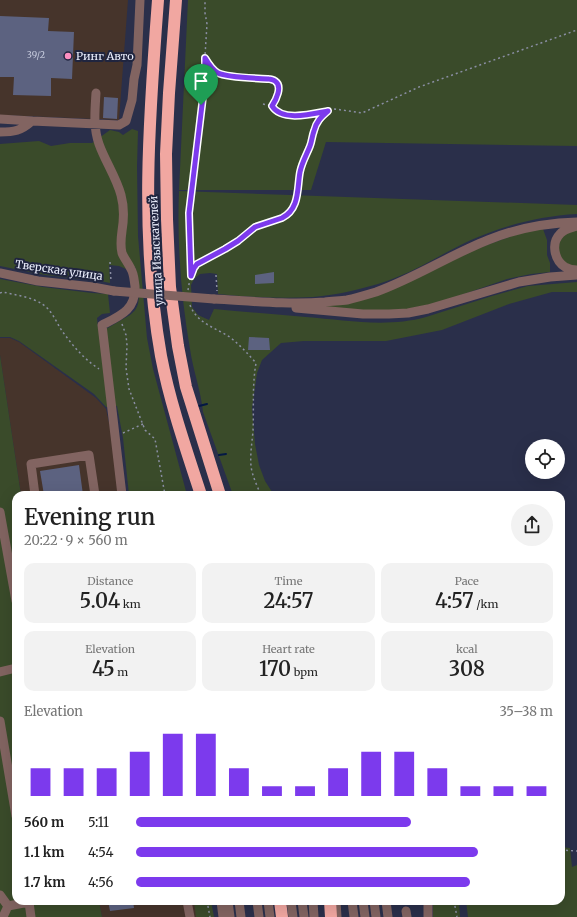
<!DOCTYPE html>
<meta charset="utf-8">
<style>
:root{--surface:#fff;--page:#f2f2f2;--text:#222;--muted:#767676;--accent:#7c3aed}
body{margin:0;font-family:Merriweather,serif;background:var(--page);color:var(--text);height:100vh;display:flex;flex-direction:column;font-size:15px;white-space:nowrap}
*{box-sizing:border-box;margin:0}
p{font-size:13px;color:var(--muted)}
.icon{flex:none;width:22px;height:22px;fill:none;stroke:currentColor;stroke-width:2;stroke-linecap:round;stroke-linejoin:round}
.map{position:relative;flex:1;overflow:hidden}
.details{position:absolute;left:12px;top:491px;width:553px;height:414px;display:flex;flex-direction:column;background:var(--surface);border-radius:12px;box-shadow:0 4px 16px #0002}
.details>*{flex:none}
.buttons{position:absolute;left:525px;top:439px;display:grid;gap:8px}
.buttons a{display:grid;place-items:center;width:40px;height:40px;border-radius:50%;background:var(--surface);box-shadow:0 4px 16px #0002;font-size:20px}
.pin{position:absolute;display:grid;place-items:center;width:34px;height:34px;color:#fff;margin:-41px -17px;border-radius:50% 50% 50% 0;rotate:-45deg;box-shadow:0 0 4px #0007}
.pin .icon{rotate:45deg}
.round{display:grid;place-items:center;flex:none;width:42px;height:42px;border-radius:21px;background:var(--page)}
.headline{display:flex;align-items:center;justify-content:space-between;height:68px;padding:0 12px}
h1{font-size:22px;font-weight:600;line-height:30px}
.figures{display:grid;grid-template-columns:repeat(3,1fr);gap:6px;height:68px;padding:4px 12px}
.figures div{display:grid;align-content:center;border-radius:10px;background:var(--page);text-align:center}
.figures b{font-size:20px;font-weight:600}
.figures small{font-size:11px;font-weight:400}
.figures p{font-size:11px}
.chart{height:112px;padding:8px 12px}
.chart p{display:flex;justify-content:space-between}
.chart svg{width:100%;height:72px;margin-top:4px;stroke:var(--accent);stroke-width:6}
ul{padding:0 12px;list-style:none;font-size:13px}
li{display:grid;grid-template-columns:64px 48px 1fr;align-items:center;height:30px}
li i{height:10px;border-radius:5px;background:var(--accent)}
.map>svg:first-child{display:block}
</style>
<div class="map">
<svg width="577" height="917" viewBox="0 0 577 917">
<rect width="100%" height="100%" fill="#2a2f4a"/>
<path fill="#46342b" d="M0,0H128L119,120L0,115Z
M0,338H10L19,342L96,398L106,409L125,495H21L0,355Z
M99,901H195L197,917H102Z"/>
<path fill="#3a4b2a" d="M188,0H577V146L326,142L311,190H179Z
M132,129L138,131L137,166L138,236L147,338L153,369L187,495H129L123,438L117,406L106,407L94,394L19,341L10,337H0V279L43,287L92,293L108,294L110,313L102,314L97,318L98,328L106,329L130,315C134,312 137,308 138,304C140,294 139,276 135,267L126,269L119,266L109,265L110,283L100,281L45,275L0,266V144L39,141L51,146L70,143H92L110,130L119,132L123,135Z
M179,191L577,205V214C540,216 505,225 471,240C443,253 416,271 387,281C363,289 337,295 313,297C281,299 249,297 218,294L217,274L210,273L200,274L194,279L191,285L192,307L198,315L209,320L214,309C245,312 276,314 306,317C345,320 387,328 426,317L492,296L528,286L577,282V292H552L509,304L442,330L386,341H304L281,343L262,360L257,373L252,408L255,444L259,465L265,481L274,495H233L203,412C201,391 193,370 190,349C181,297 177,244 179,191Z
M577,228V268L566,264L557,253L561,236Z
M543,229L547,240V255L550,263V272L531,274L507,279L441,302L396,312L315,307L335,304L476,249L520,233Z
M0,355L21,495H16V901H99L102,917H0Z
M561,847L570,848L572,867L577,865V917H468L466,901H561Z
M194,901H211L214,917H196Z
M433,901H459L460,917H433Z"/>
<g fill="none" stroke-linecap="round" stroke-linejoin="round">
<path stroke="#041844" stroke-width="2" d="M199,406L207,404
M219,455L226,454"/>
</g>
<path fill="#5c6280" d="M0,16L49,18L48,31L74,32L72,79L51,78V96L13,95L14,77H0Z
M104,97L118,98L117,119L103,118Z
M274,272V283L255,284V275Z
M249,337L269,338L270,350H248Z
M79,465L83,495H44L40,471Z
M108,901H133L134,908L110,911Z"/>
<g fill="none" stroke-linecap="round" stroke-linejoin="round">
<path stroke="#8a8ea3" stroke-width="1.5" stroke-dasharray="2 3" stroke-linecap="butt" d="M206,59C209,64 212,69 216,72C226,78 256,78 269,79C285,83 278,95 272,106
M263,104L272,106L275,110L286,115H302L315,114L335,109L362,113L419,87L577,30
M110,262L111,282
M191,273L189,213L206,72L205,56L207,24L205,13V0
M216,275L217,291
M188,290L191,273L197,264L238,241L255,227L266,223L282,218L286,216L292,211L295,204L297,194L301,168L312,141L314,131L317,123L328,111
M0,293L3,292C15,295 32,297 42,304C52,310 56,322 62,331C73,346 84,359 99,369
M190,305C197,324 217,328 231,338C241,346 248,354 256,363C252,386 254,408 253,431C252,443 250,454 251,466C252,475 257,486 261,495
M122,324L126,335L127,345L126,368L129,389L145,430L155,439L165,495
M123,433L143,424
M561,850L577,851
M207,901L210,917
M454,901L457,917"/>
<path stroke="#826461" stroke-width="9" d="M96,93C95,110 93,127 99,144C105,161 116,177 121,195C124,206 124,219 122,231C121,238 120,245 122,253C124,258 128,263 131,269C134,274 134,280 135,286C136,310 120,316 102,325L122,495
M0,119L32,121
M0,132C14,132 21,131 32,121L119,125L126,121L132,100L134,79L137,65L140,0
M577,226C571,228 564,229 560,234C551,243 554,260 565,267C569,269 573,270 577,270
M0,273L38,281L93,287L114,291
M214,299C251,301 288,305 325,302C332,301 340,301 347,300C356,298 366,295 376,292C415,278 450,255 488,240C517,228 546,223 577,222
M296,308L363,314H389L408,313L428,309L519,282L550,277L577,275
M35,495L31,464L89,455L95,495
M0,512L16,601
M0,672L16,668
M0,721L16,816
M0,895L8,906L29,902L31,917
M187,901L190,917
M221,901L223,917
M228,901L230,917
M239,901L241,917
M257,901L259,917
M268,901L270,917
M291,901L293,917
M302,901L304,917
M313,901L314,917
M336,901L337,917
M352,901L354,917
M363,901L365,917
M374,901L376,917
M386,901L388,917
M406,911L407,917
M3,917L8,906
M428,917V901"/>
<path stroke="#f1a7a1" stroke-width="12" d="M158,0C149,118 140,238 161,356C170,403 186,449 201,495
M176,0L169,93L166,154L167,219L170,287L178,346L186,387L220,495
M280,901L282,917
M330,901L331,917"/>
<path stroke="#826461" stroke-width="9" d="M114,291L214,299"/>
</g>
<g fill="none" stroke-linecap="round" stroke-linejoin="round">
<defs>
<path id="route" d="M205,58C208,63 212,70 218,73C228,78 257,78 269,79C270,79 274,80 275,81C283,86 276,100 272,106C282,122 312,114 328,111C321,117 316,122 314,131C312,136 312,141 310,146C307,154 302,162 300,172C297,188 300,209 282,218L255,227L238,241L225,249L197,264L194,268L191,276L189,213L205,80Z"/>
</defs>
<use href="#route" stroke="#fff" stroke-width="8"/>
<use href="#route" stroke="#7c3aed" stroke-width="5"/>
</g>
<circle fill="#fc8fc1" stroke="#20253f" stroke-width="1.5" cx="68" cy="56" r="4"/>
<g text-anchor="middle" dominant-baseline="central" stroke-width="4" stroke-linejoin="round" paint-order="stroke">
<g font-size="9" fill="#c6cbdd">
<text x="36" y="54">39/2</text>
</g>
<g font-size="11" fill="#eaeefc" stroke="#20253f" text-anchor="start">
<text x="76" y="56">Ринг Авто</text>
</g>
<g font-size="11" fill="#eaeefc" stroke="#20253f">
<text transform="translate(156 251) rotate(-93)">улица Изыскателей</text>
<text transform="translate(59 270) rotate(8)">Тверская улица</text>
</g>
</g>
</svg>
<div class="buttons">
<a><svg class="icon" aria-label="locate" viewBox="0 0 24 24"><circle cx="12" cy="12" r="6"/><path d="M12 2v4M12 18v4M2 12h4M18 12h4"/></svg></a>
</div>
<div class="pin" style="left:201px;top:105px;background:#1e9e55"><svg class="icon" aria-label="arrive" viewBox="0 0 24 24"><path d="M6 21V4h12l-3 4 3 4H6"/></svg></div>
<section class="details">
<div class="headline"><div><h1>Evening run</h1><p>20:22 · 9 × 560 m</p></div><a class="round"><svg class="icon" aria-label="share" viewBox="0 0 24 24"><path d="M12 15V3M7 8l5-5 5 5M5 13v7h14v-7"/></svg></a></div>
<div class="figures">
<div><p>Distance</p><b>5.04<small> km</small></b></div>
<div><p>Time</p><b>24:57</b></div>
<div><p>Pace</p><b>4:57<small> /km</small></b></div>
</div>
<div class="figures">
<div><p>Elevation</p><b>45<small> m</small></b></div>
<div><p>Heart rate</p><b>170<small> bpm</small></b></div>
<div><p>kcal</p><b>308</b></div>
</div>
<div class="chart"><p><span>Elevation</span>35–38 m</p>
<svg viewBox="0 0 160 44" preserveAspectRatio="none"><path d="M5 44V27M15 44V27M25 44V27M35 44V17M45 44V6M55 44V6M65 44V27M75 44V38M85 44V38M95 44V27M105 44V17M115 44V17M125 44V27M135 44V38M145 44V38M155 44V38"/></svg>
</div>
<ul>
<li><b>560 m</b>5:11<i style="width:66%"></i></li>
<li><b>1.1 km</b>4:54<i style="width:82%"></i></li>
<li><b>1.7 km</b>4:56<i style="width:80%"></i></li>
</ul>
</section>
</div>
